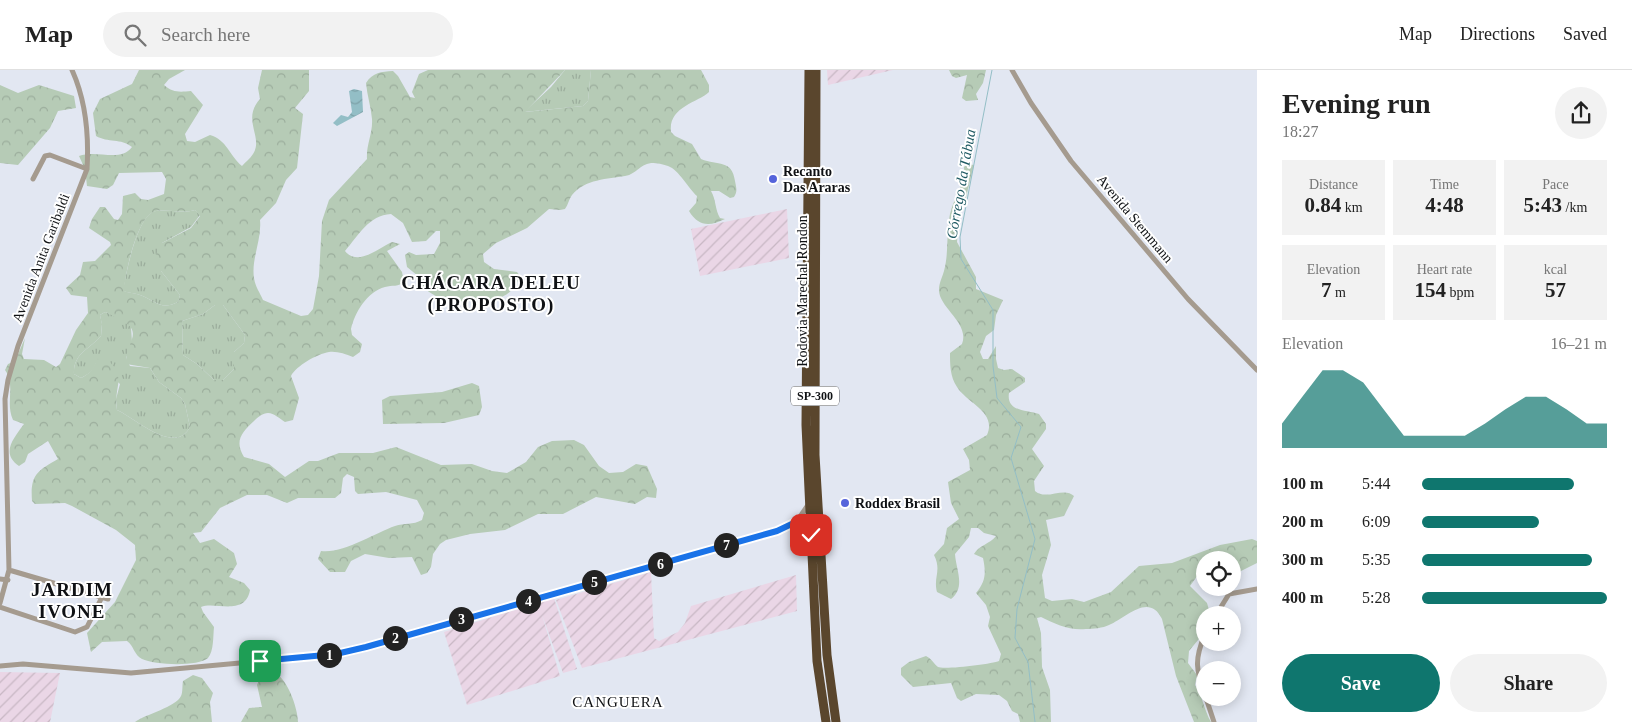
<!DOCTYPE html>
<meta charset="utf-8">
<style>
:root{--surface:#fff;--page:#f2f2f2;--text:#222;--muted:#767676;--line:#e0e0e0;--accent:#0f766e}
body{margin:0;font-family:"Times New Roman",serif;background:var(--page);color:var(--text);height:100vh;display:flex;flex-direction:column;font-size:19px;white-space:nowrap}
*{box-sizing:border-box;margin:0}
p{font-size:16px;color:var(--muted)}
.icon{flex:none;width:28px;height:28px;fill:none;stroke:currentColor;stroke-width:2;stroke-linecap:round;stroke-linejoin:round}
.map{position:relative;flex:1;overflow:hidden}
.details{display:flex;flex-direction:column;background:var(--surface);width:375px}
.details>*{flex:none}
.controls{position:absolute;left:1196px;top:481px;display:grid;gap:10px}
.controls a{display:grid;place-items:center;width:45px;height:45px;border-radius:50%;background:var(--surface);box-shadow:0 2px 12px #0003;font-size:25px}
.pin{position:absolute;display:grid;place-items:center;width:42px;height:42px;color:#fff;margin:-21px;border-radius:10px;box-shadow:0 2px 8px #0006}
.km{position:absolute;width:25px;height:25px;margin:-12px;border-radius:50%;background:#222;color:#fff;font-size:14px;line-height:25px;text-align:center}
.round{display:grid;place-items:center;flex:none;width:52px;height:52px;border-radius:26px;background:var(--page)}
.head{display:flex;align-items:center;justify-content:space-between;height:85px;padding:0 25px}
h1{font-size:28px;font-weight:800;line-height:38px}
.stats{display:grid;grid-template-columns:repeat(3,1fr);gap:8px;height:85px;padding:5px 25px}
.stats div{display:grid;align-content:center;border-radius:0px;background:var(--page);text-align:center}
.stats b{font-size:21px;font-weight:800}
.stats small{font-size:14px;font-weight:400}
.stats p{font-size:14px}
.chart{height:140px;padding:10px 25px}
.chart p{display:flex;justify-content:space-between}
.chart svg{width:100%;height:90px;margin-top:5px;fill:var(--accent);opacity:.7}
.button{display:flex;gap:10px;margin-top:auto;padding:10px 25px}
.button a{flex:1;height:58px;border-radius:30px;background:var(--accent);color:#fff;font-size:20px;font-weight:800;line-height:58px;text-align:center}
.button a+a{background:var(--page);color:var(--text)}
ul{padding:0 25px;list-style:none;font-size:16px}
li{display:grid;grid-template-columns:80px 60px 1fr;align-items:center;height:38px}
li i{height:12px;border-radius:6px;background:var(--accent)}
header{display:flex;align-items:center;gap:30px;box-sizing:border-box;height:70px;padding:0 25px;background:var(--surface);border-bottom:1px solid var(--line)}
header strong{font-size:24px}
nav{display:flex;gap:28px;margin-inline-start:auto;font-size:18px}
.search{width:350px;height:45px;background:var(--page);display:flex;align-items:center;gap:12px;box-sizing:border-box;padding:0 18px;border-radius:28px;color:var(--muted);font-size:19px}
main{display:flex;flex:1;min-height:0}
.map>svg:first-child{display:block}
</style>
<header>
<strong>Map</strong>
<div class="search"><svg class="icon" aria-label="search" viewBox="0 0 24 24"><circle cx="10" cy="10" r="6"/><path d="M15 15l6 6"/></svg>Search here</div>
<nav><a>Map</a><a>Directions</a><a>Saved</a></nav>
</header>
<main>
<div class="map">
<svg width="1257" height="652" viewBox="0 0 1257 652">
<defs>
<pattern id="industrial-furrows" width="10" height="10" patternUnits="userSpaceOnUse" patternTransform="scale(1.25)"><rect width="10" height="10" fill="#ead6e6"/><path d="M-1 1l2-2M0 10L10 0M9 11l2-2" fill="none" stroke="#c8b7c4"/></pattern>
<pattern id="grass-tufts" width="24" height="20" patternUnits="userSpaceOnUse" patternTransform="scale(1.25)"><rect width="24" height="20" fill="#b6cbb6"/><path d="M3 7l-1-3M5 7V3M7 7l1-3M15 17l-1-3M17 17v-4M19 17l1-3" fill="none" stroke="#9bad9c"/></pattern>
<pattern id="forest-crowns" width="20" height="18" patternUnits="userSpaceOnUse" patternTransform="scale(1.25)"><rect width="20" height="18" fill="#b6cbb6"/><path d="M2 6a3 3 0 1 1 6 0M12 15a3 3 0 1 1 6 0" fill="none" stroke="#9bad9c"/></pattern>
<pattern id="water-waves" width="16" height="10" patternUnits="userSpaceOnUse" patternTransform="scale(1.25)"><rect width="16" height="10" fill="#93bec6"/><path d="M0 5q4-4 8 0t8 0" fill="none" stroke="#7ea2a9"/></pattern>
</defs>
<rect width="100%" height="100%" fill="#e2e7f2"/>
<path fill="url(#industrial-furrows)" d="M827,0H893L828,15Z
M787,139L789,188L700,206L691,159Z
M651,502L654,568L659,571L678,562L685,553L691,536L796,505L797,541L582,598L556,530Z
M554,528L577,599L563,603L542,545L560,606L467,635L444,562Z
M0,602L60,603L50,652H0Z"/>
<path fill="url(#grass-tufts)" d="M565,0H591L588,31L583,36L524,42L551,17Z
M195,140L200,145L191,157L162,173L161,201L180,225L178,232C160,241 155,230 140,225C134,223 129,223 123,221C126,204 137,144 156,141C169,139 182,144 195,140Z
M215,235H223L245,265L244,273L234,282V299L223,310H214L197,294L183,285L182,251L203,244Z
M105,242L125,249L131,257L132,272L126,288L130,296L150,298L159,312L181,328L185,334L190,357C175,386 135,348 117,340L116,329L120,314L96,293C93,301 89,304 81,308L74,304C73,283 90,279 101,266L102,255L100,245Z"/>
<path fill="url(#forest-crowns)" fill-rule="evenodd" d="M139,0H185L169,9L164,15C173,23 180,22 191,21L203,35L185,64L187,71L195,72L210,65C227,70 229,85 242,96C245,92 250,89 253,84C264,67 241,50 260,29L258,18L262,0H309V21L295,38L303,44L297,98L286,110L276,133L260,150C262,170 251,189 254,208C255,216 260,223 263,230L301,246L308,245L313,239L319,206L322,151L329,130L367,89C366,75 373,63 372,49C371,37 367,25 366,13C373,2 381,2 393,1L398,6L410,27L415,28L412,22L419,4L428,0H565L525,42L583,36L588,31L591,0H701L709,15V22C697,33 668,37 671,62L675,66L692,74L701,89C718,96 732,89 735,111C736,117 738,121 734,127L730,128L719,121H711C716,129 715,140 720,148L725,149C709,157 698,156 689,141L696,133L697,126C688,118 679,100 668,96C641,86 641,103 625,106C608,109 585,109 572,125C569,129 568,135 565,139L560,140L549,139L527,158L496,173L483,184L484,192L494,199L517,202L520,206C510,231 496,229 472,230C463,231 454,234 445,231C436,227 427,220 418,215V206L407,197L405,185L409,182L416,185L434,184L440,173V161H436L426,171L412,172L403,153L391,144C369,145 358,166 345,181C358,197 378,178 392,172L400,174L387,181L402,202L404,212C399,217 392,215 385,217C367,222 355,242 351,259L352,265L362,274L360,282L353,287C345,284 337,281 329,282C317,284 296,296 291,306L299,328L293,350L285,352C280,349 274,343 268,343C263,343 258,347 254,351C242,362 234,371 244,387L269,394L285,407L309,391H318L339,383H373L396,377L441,395L472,394L492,401L507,403L526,392L538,377L552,371L574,370L584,375L599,396L609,403L623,402L636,394L647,396L657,419L656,428L647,427L635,434L596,427L563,444H538L505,460L470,464L446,470L440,474L433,484L431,497L427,503L421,505L412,487L389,488L365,484L351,491L345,502H330L318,489L321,481C343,484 375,463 395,456C404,453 413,455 422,450L424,443L417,430L386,422L358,424L355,421L354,407L347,404L343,408L341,423L335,428H298L287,433L267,425H247L220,438L201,462L193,463L200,473L214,469L234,483L237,494L229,507L244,513L250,520C245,547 215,531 201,537L203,542L214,557C213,566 214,581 208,588C198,597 154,595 142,589C134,585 134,576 127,571L102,572L91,582L87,563L115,532L136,490L135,475L116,460L72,436L65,433L35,434L32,431C30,405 37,401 58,389L48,371L28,384L25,392L19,396C0,383 14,368 24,354L13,350C5,333 16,315 5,300L8,294L15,291L25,268L22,284L24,289L44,290L56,297L60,294L76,260L88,243L87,227L71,225L66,218L80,205L83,192L95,191L111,175L110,172L89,158L92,149L100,137H105L114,149L118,150L122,144L123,126L135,123L141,129L148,130L164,124L166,109L162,102L119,103L113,115L107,119L87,116L85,99L79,86C97,79 120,93 132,77C121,68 108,73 96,66L93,43L100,29L132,14ZM195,140L200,146L191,158L162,173L155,186L161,201L180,225L178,232C160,241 155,230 140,225C135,223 129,223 124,221C125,204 137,145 156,141C169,139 182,144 195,140ZM215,235H223L245,265L244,273L234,282V299L223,310H214L197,294L183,285L182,251L203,244ZM105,242C109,243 111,245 115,247C148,261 125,271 126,294L150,298L159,312L181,328L185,334L190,357C175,386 135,348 117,340C113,311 130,310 102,284C92,294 96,301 81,308L74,304C73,283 90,279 101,266L102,254L100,245Z
M949,0H986L983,13L976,24L978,30L966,31L962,28L967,5L956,8L952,6Z
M0,15L18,23L39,15L74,26L76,38L58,41L50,58L18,95L0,93Z
M967,94L974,95L966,127L959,143L957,172L976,207V219L1003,230L996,245L994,260L986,266L980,282L983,289H988L996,276V289L998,298L1004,300L1012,299L1025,308V312L1009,323C1006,342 1027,340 1039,344L1046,354V359L1032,379L1044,396L1034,411L1035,421C1046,431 1064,416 1074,426L1064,446L1046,450L1051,475L1042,505L1045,528L1052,531L1072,529L1084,532L1111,522L1139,496L1172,493L1220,475L1252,469L1257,471V493L1237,503H1233L1232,490H1205V502L1198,505L1190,516L1207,533L1209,540L1205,545L1203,564L1189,581L1188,593L1197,605L1195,615C1203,627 1204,640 1211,652H1194L1176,606L1162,549C1149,522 1126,548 1109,555C1103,558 1093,559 1086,559C1070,561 1055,554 1041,547L1037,548L1041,563L1042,597L1050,620L1051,652H1020L1018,644L1012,641L1007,631L999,625L976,624L961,631L957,628L951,613L913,617L901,605V598L909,592L926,586C932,589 934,594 938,597C944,600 992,594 999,591L1001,584L988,556L990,547L986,535L976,523C986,511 986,503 983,488L974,484C979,475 990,474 996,466L984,463L978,458H971L969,467L955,484C956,500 966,517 951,529L937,522C933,507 942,501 934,485L944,474L947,458L959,449L951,433L948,412L970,400L969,390L963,379L987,365C997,342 968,334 957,317C950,307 950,294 950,283L962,274C970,253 939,238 939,220C939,213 942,208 944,201C949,183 946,163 950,144C954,127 965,115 964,97Z
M472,313L479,316L482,337L479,345L444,353L383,354L382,330L390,326L442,322Z
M272,602C287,605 298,639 298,652H241L249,638L262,637L257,615L260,608Z
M193,605L202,608L213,623L210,632L212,652H135C146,644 176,637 181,626C183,622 182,616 183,611Z"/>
<path fill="url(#water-waves)" d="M354,19L362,21L363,42L337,56L333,53L341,45L348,47L352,42L349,21Z"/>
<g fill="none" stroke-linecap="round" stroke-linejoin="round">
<path stroke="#93bec6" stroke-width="1" d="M992,0L960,167L961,189L993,240V296L997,328L1021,357L1011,388L1035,469L1017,539L1015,568L1028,592L1035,652"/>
<path stroke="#a59b8f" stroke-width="5" d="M1012,0L1031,33L1071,91L1188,229L1257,300
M33,109L45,86L50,85L87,99
M797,451L810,462
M9,500L108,529
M0,509L8,510
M0,533L9,500L5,329L8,310L18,276L87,99C89,66 86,31 72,0
M0,537L75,562L87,557L102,527
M1216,545L1229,524L1257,519
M1205,564C1194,590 1196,599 1205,626
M0,596L23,594L131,603L336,584L777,461L797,451L808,435
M1206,628L1214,652"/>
<path stroke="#5a462d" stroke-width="9" d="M809,0L806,355L817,591L826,652
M816,0L815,385L827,585L836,652"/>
</g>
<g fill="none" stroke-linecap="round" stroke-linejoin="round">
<defs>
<path id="route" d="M260,591L336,584L366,577L777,461L798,451L806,456L811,465"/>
</defs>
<use href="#route" stroke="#fff" stroke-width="10"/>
<use href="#route" stroke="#1a73e8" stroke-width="6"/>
</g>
<g fill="#5564db" stroke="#fff" stroke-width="2">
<circle cx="773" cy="109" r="5"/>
<circle cx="845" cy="433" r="5"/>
</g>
<g text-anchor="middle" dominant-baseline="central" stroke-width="4" stroke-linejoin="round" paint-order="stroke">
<rect fill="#fff" stroke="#57585a" stroke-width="1" x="791" y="316.5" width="48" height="19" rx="4"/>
<g font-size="12" font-weight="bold" fill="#0f1114">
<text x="815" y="326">SP-300</text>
</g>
<g font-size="14" font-weight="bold" fill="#0f1114" stroke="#fff" text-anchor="start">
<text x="783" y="101">Recanto<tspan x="783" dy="16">Das Araras</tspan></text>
<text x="855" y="433">Roddex Brasil</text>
</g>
<g font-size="14" fill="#0f1114" stroke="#fff">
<text transform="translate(1135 149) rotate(50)">Avenida Stemmann</text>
<text transform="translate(41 188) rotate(-69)">Avenida Anita Garibaldi</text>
<text transform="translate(802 221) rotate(-90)">Rodovia Marechal Rondon</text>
</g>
<g font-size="15" font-style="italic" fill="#1f5a63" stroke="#fff">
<text transform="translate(961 114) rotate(-80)">Córrego da Tábua</text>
</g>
<g font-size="15" letter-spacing="1" fill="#0f1114" stroke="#fff">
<text x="618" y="632">CANGUERA</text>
</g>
<g font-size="19" font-weight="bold" letter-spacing="1" fill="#0f1114" stroke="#fff">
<text x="491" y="212">CHÁCARA DELEU<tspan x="491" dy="22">(PROPOSTO)</tspan></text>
<text x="72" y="519">JARDIM<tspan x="72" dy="22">IVONE</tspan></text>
</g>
</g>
</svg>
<div class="controls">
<a><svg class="icon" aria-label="locate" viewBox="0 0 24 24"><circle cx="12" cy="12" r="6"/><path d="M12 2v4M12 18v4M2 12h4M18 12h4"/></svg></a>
<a>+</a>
<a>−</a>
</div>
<div class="pin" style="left:260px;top:591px;background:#1e9e55"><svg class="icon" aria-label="arrive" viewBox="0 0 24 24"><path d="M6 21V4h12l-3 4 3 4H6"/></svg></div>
<div class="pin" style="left:811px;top:465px;background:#d93025"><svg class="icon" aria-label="check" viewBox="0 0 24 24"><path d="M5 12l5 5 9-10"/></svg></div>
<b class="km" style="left:329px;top:585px">1</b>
<b class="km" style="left:395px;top:568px">2</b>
<b class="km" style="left:461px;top:549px">3</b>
<b class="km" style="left:528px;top:531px">4</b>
<b class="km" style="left:594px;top:512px">5</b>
<b class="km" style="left:660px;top:494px">6</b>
<b class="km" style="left:726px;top:475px">7</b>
</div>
<section class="details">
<div class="head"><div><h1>Evening run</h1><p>18:27</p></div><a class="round"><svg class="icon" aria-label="share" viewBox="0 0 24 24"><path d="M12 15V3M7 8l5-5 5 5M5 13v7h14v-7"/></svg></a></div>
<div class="stats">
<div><p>Distance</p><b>0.84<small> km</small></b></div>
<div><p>Time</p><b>4:48</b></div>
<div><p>Pace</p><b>5:43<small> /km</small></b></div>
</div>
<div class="stats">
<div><p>Elevation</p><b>7<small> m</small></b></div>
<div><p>Heart rate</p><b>154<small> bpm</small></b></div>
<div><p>kcal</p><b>57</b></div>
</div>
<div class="chart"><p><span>Elevation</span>16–21 m</p>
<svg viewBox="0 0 160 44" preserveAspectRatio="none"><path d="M0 44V32L10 19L20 6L30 6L40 12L50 25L60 38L70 38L80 38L90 38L100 32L110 25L120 19L130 19L140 25L150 32L160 32V44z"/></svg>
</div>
<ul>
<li><b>100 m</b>5:44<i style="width:82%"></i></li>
<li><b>200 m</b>6:09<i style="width:63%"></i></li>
<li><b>300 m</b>5:35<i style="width:92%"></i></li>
<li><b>400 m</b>5:28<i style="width:100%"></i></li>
</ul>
<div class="button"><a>Save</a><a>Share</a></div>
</section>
</main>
